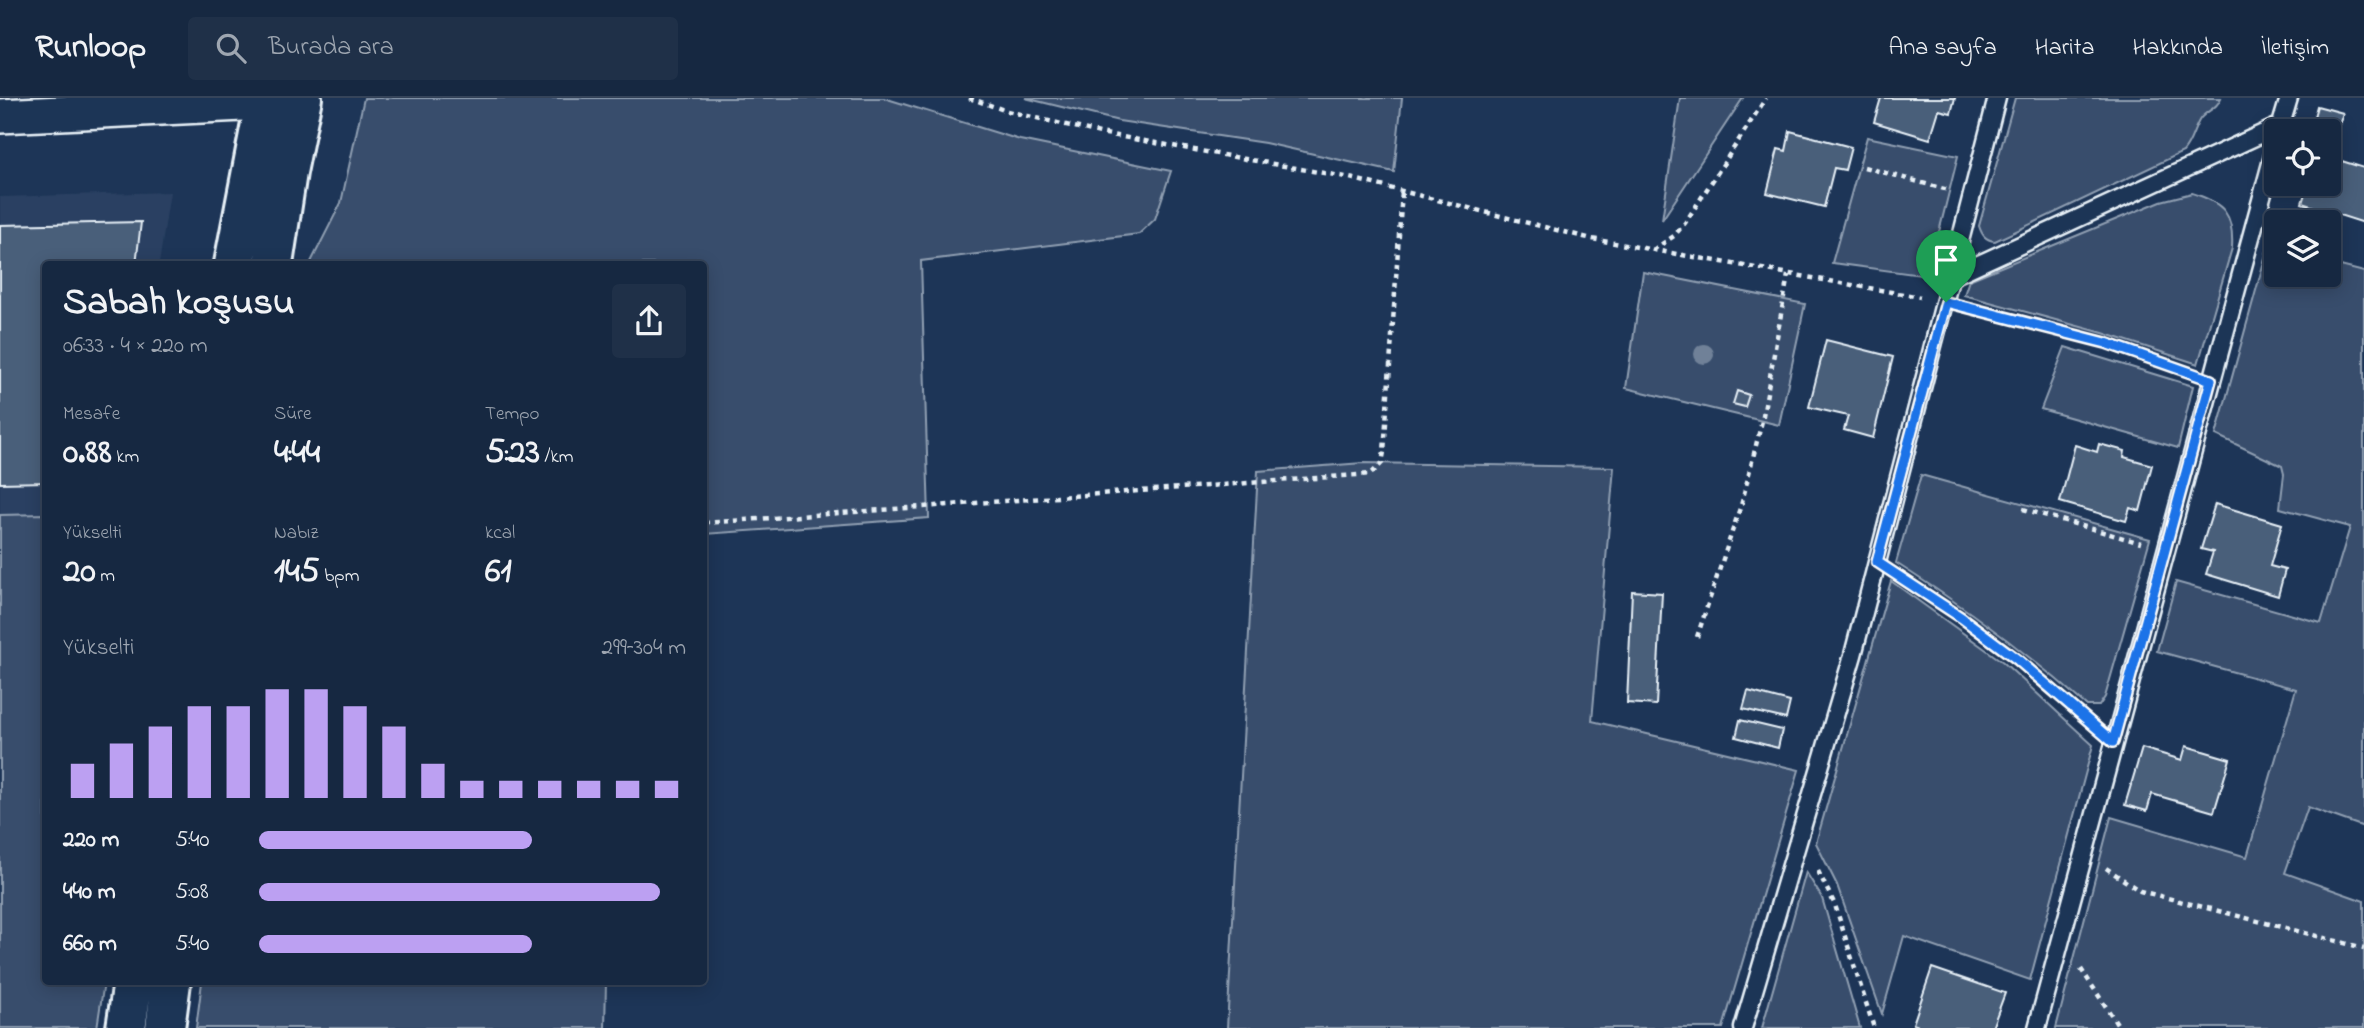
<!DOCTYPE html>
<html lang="tr">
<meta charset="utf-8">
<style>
:root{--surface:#162841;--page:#1f3048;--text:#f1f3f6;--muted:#9ea6b1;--line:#35445a;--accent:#bca0f2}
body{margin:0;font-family:"Indie Flower",sans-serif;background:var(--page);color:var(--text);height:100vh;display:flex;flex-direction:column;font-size:26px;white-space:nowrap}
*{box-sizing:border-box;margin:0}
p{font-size:23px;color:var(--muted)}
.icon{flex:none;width:38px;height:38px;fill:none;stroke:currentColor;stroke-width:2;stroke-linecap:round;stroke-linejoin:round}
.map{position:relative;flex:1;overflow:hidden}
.details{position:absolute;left:42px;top:163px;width:665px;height:724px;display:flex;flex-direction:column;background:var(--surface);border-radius:7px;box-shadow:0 4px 18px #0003,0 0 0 2px var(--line)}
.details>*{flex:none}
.controls{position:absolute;left:2264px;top:21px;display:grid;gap:14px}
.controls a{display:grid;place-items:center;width:77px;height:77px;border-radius:7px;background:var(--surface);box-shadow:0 4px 18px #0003,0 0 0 2px var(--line);font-size:35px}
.pin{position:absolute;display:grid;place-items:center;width:60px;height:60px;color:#fff;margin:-72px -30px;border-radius:50% 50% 50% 0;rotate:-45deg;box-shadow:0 0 7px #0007}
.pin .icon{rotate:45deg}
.round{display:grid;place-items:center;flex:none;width:74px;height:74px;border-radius:7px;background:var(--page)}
.head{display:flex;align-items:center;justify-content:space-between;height:119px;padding:0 21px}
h1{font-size:38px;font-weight:700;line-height:52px}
.metrics{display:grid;grid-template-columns:repeat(3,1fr);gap:10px;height:119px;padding:7px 21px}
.metrics div{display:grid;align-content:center}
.metrics b{font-size:35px;font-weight:700}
.metrics small{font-size:19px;font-weight:400}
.metrics p{font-size:19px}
.chart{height:196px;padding:14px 21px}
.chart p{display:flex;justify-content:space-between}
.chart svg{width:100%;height:126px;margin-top:7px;stroke:var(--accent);stroke-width:6}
ul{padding:0 21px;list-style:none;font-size:23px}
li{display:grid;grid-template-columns:112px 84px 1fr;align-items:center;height:52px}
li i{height:18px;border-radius:9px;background:var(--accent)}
header{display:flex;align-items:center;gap:42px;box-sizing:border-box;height:98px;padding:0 35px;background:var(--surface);border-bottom:2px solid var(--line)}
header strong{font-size:33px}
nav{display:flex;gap:38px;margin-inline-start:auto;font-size:24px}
.search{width:490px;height:63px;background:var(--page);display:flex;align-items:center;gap:18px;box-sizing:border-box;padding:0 24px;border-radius:7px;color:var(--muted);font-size:26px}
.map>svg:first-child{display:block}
</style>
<header>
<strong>Runloop</strong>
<div class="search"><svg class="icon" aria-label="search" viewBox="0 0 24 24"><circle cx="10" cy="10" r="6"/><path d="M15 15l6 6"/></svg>Burada ara</div>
<nav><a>Ana sayfa</a><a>Harita</a><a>Hakkında</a><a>İletişim</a></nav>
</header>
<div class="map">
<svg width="2364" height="930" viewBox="0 0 2364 930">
<rect width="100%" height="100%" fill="#1d3557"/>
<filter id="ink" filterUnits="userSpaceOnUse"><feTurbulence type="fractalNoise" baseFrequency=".0143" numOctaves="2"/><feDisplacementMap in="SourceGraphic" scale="14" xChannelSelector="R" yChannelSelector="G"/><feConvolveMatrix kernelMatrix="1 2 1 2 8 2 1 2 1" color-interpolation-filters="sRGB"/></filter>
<g filter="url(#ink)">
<path fill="#2a4162" d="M170,94L159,166H46L45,416L0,417V99Z"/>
<path fill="#374d6c" stroke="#909fb2" stroke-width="2" d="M364,0H884L1020,42L1171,73L1155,121L1139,136L921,163L929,420L704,436V166H310L341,105Z
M1025,0H1402L1394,74L1265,45L1119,23Z
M1680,0H1743L1662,122Z
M2015,0H2221C2217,11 2207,12 2200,21C2193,32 2192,44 2183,54L1995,143C1985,142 1982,137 1979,128Z
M1867,39L1958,58L1928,178L1832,165Z
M2192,95C2224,105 2234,116 2232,150L2198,266L2103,235L1964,197L1969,182L2161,103Z
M2268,149L2277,151V177H2329V165L2364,174V729L2308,709L2285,775L2364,803V930H2056L2111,719L2247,759L2296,591L2157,553L2176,484L2321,525L2350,429L2280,410L2284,376L2282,368L2216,337Z
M1643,174L1805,206L1779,327L1626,290Z
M2065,249L2193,288L2178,350L2041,311Z
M1363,365L1614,369L1592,623L1799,672L1723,930H1227L1258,373Z
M1921,377L2150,441L2105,599L2099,608H2087C2027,554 1964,508 1896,465Z
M45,416L46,884H104L97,930H0V417Z
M1891,483L2003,564L2093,647L2030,882L1904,838L1882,916L1837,787L1816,745Z
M1806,774L1822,800L1860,930H1762Z
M202,884H606L605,930H196Z"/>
<path fill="#495e7a" stroke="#e8f1f8" stroke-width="2" d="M1881,0H1955L1951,15L1939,12L1930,41L1874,24Z
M2317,8L2343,15L2329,59V33H2310Z
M1790,33L1851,49L1845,72L1834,70L1824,109L1767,95L1778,51L1786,53Z
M2329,59L2364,70V125L2302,105L2308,86H2329Z
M141,124L136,166H46V384L0,385V127Z
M1826,242L1893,259L1873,340L1844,332L1848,318L1809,309Z
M1737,293L1749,297L1745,309L1733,306Z
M2099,346L2125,353L2124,359L2152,367L2140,413L2130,410L2126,423L2060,404L2075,347L2097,354Z
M2215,406L2282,426L2270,468L2285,472L2278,498L2206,476L2213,454L2201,451Z
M1632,493L1662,495L1656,607L1627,605Z
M1748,593L1790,604L1786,621L1743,611Z
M1740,622L1782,632L1778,650L1736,639Z
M2186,648L2230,661L2214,714L2152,696L2147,713L2125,707L2142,650L2182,662Z
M1932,870L2005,895L1992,930H1924L1913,926Z"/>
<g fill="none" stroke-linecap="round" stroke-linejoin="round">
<defs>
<path id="lane" d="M2279,33L2289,0
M1953,178L2281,27
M1743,930L1853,557L1997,0
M2037,930L2277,43"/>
<path id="street" d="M0,18L265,5"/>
<path id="secondary" d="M234,166L266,0
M273,166L287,74L302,0
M126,930L133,884
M165,930L171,884"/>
</defs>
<use href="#lane" stroke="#e8f1f8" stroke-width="21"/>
<use href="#street" stroke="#e8f1f8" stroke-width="38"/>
<use href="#secondary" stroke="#e8f1f8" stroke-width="44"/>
<path stroke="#e8f1f8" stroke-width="4.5" stroke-dasharray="5 5" stroke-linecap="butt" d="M969,0L1007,13L1100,35L1346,79L1592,141L1920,199
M1864,69L1948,92
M1653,152L1674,138L1685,125L1766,0
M1969,210L2106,245L2189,275
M2023,411L2141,445
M704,425L1371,376L1382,365L1384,354L1402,93
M1901,480C1969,525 2032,574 2094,627
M1697,539L1742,404L1762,323L1788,177
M2106,770L2140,793L2364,850
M1818,773L1835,807L1874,930
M2081,871L2120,930"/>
<use href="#lane" stroke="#1d3557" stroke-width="16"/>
<use href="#street" stroke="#1d3557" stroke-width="33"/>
<use href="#secondary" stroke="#1d3557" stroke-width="38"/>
</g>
<circle fill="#708198" cx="1704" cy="256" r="10"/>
</g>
<g fill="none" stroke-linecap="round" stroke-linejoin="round" filter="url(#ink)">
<defs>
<path id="route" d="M1946,204L2106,245L2211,282L2113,644L2018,562L1962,520L1877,464Z"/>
</defs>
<use href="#route" stroke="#fff" stroke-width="14"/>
<use href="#route" stroke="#1a73e8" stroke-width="9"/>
</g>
</svg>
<div class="controls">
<a><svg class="icon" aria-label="locate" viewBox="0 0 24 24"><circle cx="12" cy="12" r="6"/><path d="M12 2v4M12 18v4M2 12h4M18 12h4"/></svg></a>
<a><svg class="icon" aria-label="layers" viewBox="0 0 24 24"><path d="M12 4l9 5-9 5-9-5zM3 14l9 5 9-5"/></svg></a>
</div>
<div class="pin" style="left:1946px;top:204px;background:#1e9e55"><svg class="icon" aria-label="arrive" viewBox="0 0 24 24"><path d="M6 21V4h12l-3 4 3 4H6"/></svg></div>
<section class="details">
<div class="head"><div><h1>Sabah koşusu</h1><p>06:33 · 4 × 220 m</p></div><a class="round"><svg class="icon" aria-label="share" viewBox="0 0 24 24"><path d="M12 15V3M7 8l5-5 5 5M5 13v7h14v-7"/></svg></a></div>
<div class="metrics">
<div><p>Mesafe</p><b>0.88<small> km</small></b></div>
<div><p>Süre</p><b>4:44</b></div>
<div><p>Tempo</p><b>5:23<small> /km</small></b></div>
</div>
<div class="metrics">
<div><p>Yükselti</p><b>20<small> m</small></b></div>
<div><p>Nabız</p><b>145<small> bpm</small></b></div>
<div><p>kcal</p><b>61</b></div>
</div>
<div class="chart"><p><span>Yükselti</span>299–304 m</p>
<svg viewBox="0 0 160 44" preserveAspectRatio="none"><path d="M5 44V32M15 44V25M25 44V19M35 44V12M45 44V12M55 44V6M65 44V6M75 44V12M85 44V19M95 44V32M105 44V38M115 44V38M125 44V38M135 44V38M145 44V38M155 44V38"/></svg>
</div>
<ul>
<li><b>220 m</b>5:40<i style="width:64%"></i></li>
<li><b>440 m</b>5:08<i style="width:94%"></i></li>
<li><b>660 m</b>5:40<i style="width:64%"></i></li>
</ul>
</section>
</div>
